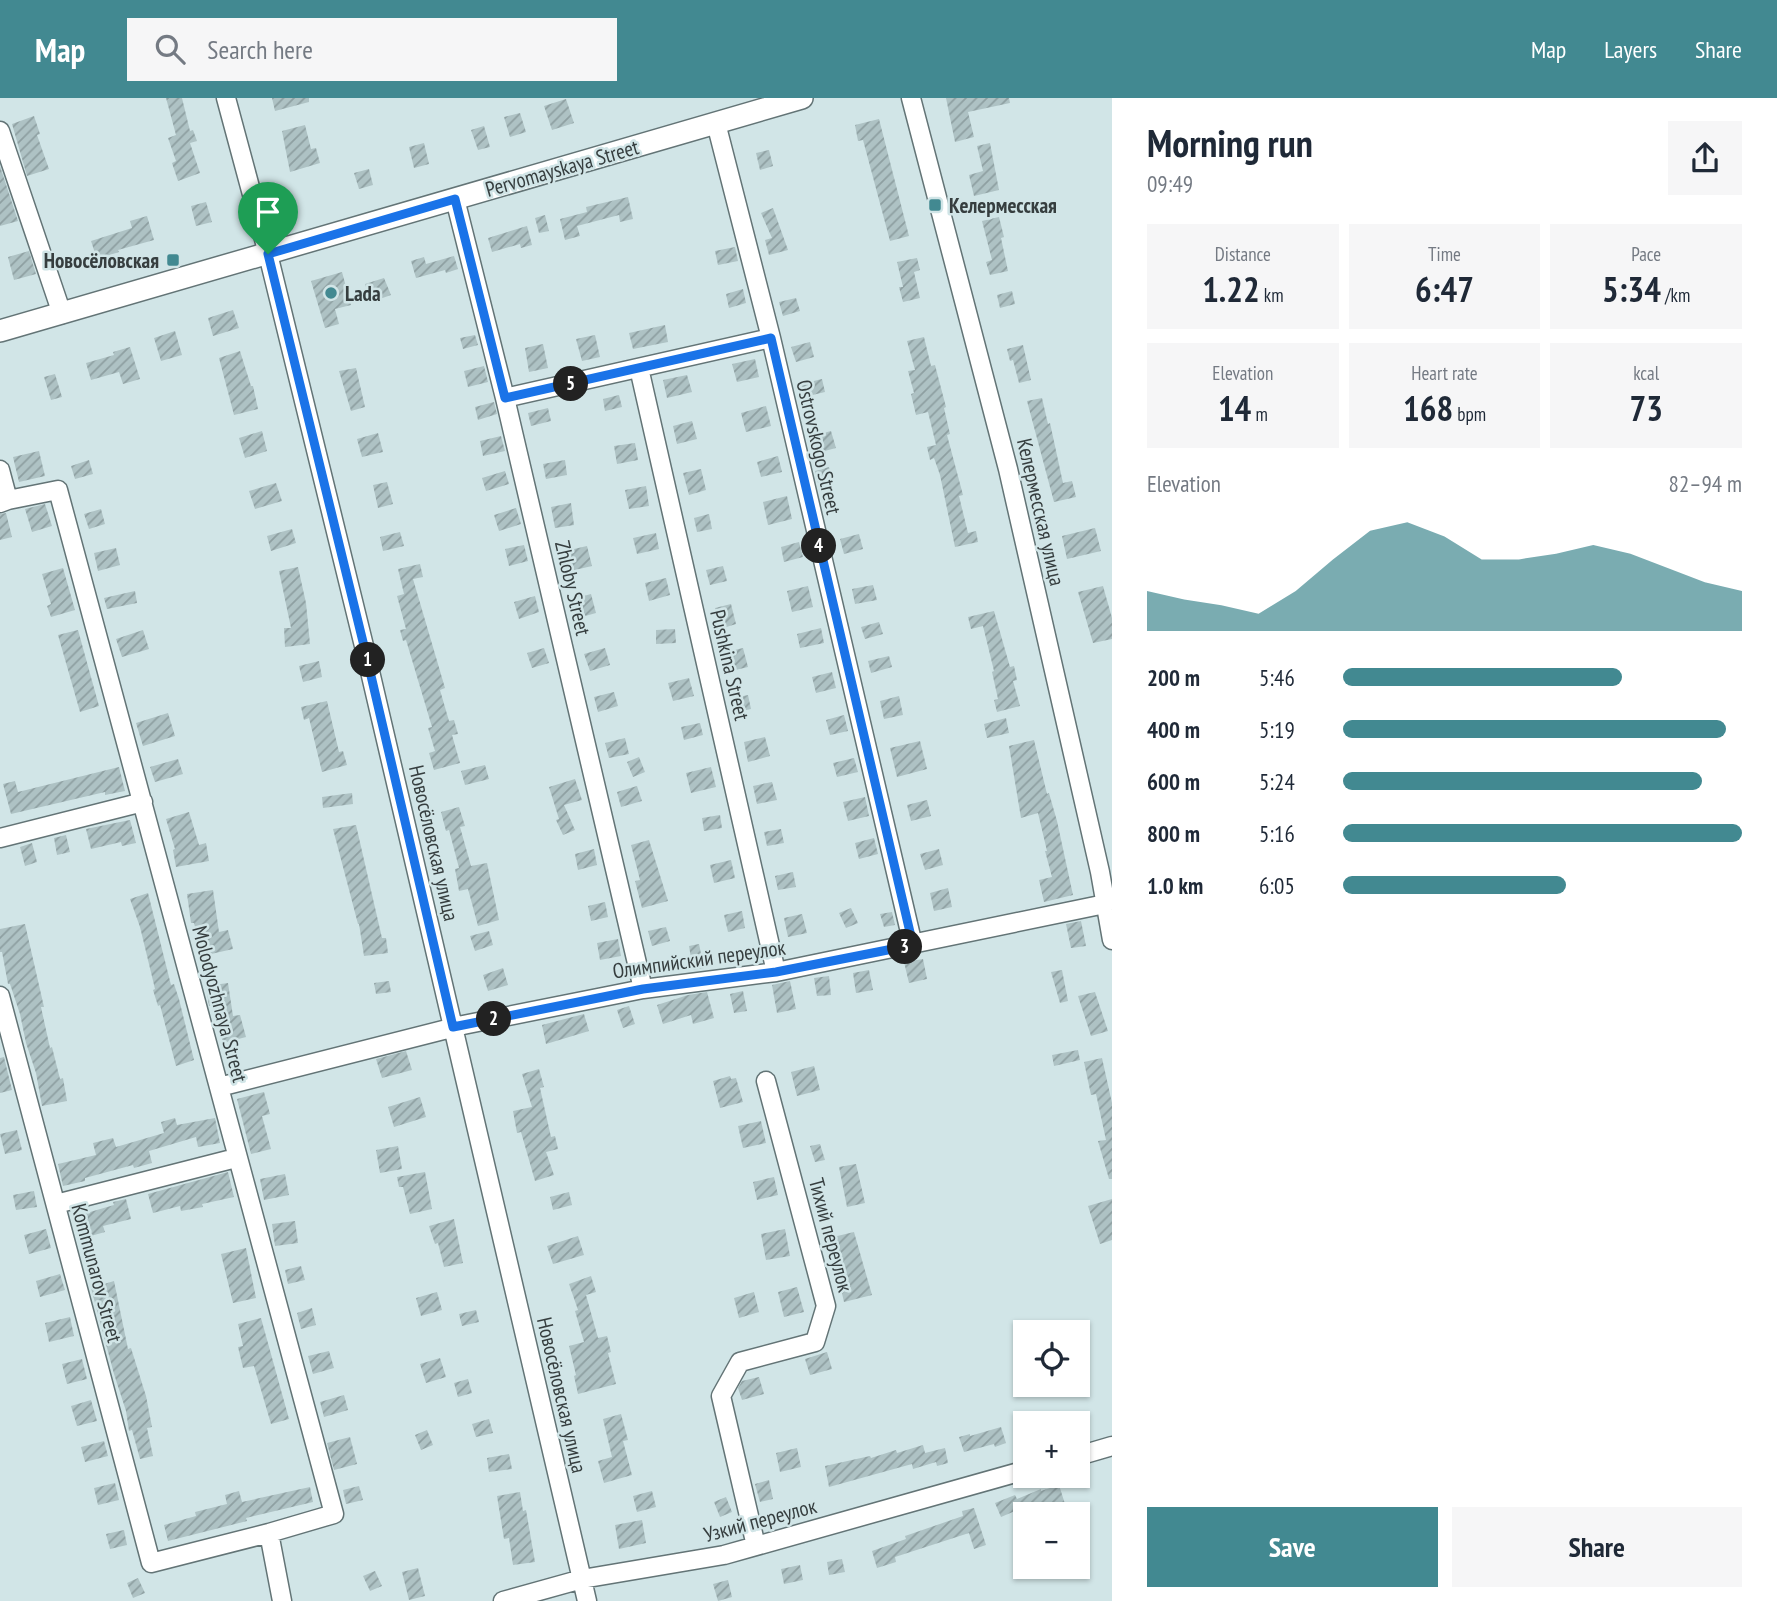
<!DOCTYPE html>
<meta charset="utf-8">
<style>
:root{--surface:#fff;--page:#f6f6f7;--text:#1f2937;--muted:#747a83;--accent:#428991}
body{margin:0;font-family:"PT Sans Narrow",sans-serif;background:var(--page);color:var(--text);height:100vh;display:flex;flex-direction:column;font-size:26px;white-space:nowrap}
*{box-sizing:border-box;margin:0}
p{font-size:23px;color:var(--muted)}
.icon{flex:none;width:38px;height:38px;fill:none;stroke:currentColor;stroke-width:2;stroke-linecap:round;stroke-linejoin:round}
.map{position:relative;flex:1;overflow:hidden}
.sheet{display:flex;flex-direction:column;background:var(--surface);width:665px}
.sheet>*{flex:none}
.tools{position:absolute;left:1013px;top:1222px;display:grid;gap:14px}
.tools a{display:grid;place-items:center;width:77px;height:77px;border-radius:0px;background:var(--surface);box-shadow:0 2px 5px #0004;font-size:35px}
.pin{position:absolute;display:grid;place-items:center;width:60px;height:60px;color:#fff;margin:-72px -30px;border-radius:50% 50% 50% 0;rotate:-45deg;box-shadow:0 0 7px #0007}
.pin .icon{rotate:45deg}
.km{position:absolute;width:35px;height:35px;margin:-18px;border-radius:50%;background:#222;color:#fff;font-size:19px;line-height:35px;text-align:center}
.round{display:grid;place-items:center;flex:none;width:74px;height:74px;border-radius:0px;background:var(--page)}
.summary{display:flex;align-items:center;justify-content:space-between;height:119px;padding:0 35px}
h1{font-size:38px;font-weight:800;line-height:52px}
.stats{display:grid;grid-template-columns:repeat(3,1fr);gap:10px;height:119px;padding:7px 35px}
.stats div{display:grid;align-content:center;border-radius:0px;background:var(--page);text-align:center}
.stats b{font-size:35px;font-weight:800}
.stats small{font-size:19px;font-weight:400}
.stats p{font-size:19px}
.chart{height:196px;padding:14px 35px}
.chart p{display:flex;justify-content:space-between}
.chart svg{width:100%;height:126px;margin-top:7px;fill:var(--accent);opacity:.7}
.action{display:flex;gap:14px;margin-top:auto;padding:14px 35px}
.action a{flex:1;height:80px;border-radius:0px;background:var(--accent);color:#fff;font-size:28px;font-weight:800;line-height:80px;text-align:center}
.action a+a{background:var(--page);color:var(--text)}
ul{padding:0 35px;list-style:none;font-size:23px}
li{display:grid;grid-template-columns:112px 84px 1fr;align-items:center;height:52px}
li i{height:18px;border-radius:9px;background:var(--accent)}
header{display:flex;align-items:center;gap:42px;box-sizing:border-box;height:98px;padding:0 35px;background:var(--accent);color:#fff}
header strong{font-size:33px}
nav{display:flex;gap:38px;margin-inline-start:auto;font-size:24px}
.search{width:490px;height:63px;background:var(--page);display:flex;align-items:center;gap:18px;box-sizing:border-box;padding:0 24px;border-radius:0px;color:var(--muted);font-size:26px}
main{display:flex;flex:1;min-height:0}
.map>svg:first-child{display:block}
</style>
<header>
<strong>Map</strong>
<div class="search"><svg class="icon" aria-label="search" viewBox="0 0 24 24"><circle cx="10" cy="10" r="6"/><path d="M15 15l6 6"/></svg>Search here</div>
<nav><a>Map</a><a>Layers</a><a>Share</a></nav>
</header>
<main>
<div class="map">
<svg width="1112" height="1503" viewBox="0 0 1112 1503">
<defs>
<pattern id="building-hatch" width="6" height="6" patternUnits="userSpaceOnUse" patternTransform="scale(1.75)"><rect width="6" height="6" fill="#aec2c4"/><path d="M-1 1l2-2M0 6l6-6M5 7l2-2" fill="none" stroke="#8e9fa1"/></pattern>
</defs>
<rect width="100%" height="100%" fill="#d1e5e7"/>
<path fill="url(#building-hatch)" d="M166,0H182L190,33L193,32L197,43L190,45L200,75L178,83L172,65L176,63L168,40L176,37Z
M272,0H309V4L275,13Z
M946,0H1009L1010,5L968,14L974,39L955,44Z
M566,1L574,25L552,32L544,8Z
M520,15L526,34L510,39L504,19Z
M34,18L40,36L37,37L49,71L27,78L12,26Z
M879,21L909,138L890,143L863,42L858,43L855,27Z
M305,27L311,51L316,50L320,65L290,74L282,33Z
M484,28L490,49L478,52L471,32Z
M424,45L429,66L414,70L409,49Z
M990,45L999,92L974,98L969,77L983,73L977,48Z
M769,52L773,68L760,72L756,55Z
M0,68L18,123L0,128Z
M369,71L373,87L359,91L354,75Z
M628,99L633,121L620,124L619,117L577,128L580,138L565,142L560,121L587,114L586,109Z
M206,104L212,124L196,128L191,108Z
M773,110L788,152L769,157L765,142L772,140L761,115Z
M545,117L549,133L539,135L535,120Z
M147,118L154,142L118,152L119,154L97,161L91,143L132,130L130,123Z
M999,119L1004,139L1001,140L1008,173L990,177L986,164L992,162L982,123Z
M527,128L532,147L521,150L520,146L492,154L488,140Z
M735,149L738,163L718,167L715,153Z
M29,153L36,176L14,182L8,159Z
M454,158L458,171L446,175L445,172L416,180L411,163L424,159L426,166Z
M917,160L920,172L914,174L920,200L903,204L899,189H903L897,164Z
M342,174L351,207L335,211L339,226L325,230L311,183Z
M384,180L391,197L371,204L365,186Z
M743,191L746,205L729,210L726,196Z
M1012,193L1015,206L1000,210L997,197Z
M796,200L800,213L783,218L779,204Z
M233,212L239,230L213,238L208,220Z
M665,227L668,244L633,251L629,235Z
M175,233L182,257L161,263L154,240Z
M475,237L478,247L463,251L460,240Z
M595,237L600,259L582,263L576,241Z
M924,239L931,268L935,267L946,309L944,310L950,336L947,337L963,397L959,398L968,435L976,433L978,444L955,449L940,377L934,360L930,362L927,349L936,347L928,314L916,317L911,296L914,295L908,273L915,272L907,243Z
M810,244L814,259L796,264L791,249Z
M543,246L548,270L529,274L525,250Z
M1023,247L1031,282L1019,285L1013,262L1010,263L1007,251Z
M130,249L140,281L123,286L119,274L91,282L86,265L114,257L113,254Z
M240,253L251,288H253L258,311L234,317L219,260Z
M755,261L759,279L737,284L732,266Z
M484,268L488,284L468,289L464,273Z
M356,270L365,309L351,313L339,273Z
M55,276L62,299L51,302L44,279Z
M687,277L692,294L667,300L663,282Z
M822,281L825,294L804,299L801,286Z
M619,297L622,309L605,313L603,301Z
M1042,300L1048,326L1050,325L1063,385L1072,383L1076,399L1054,404L1027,303Z
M494,304L497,316L478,322L475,309Z
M766,308L771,328L746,334L741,315Z
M548,310L551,323L531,328L528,315Z
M692,323L697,341L677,346L673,328Z
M262,333L267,353L245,360L239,340Z
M831,333L836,350L817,355L813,338Z
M378,335L383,354L362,359L357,341Z
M501,338L505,353L483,358L480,343Z
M635,345L638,362L617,366L614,348Z
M39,353L45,378L19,384L13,359Z
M778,358L782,374L761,379L757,364Z
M89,362L93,376L75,381L71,368Z
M565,362L567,377L546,381L543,366Z
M829,369L832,381L818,385L815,373Z
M701,371L706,392L689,397L683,375Z
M505,373L509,386L486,393L482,380Z
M387,384L393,406L378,410L373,387Z
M276,385L282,403L255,411L249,393Z
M646,388L649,408L629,411L625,392Z
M787,398L792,421L768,427L763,404Z
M571,405L574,427L555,430L551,409Z
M45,406L52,428L32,434L25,411Z
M516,410L521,426L499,433L494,417Z
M101,411L105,426L89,431L84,416Z
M6,415L12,439L0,442V416Z
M709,416L712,431L697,434L694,420Z
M1095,430L1101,453L1067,461L1062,438Z
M292,431L296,445L271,453L267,438Z
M400,434L404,448L383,453L380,439Z
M656,435L659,451L637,456L633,440Z
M859,436L863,451L844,456L840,441Z
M799,444L803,459L784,464L781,449Z
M524,447L528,463L509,468L505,451Z
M587,448L592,468L566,474L561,454Z
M116,450L120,467L98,473L94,455Z
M420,466L423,479L413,481L445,590L440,592L449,623L454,622L458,636L452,637L460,665L434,672L429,655L435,653L428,630L432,629L406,542L403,543L400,532L406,531L397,498L404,496L398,471Z
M723,468L727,483L710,487L706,472Z
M298,469L306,505L310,546L285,549L284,530H291L279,473Z
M63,470L75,512L51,519L47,508L51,506L42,476Z
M666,480L670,497L649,503L645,485Z
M873,487L877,502L855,506L852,491Z
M808,488L813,509L792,514L787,493Z
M1103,488L1112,520V541L1093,545L1078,494Z
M135,493L137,505L107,511L104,500Z
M591,496L596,515L578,520L573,501Z
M535,498L539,514L519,521L514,504Z
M731,506L736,526L720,531L715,510Z
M994,513L1010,569L1014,568L1017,582L1013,583L1020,608L997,614L994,602L998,601L992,574L994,573L983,528L971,531L968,519Z
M879,524L883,536L865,541L861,529Z
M821,530L824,545L800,550L797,536Z
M675,531L676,545L656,546V532Z
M78,532L99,608L80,614L58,537Z
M143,532L149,551L122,559L116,541Z
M544,550L549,565L532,570L527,555Z
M605,550L610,567L590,573L584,556Z
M743,550L748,569L727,574L722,555Z
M889,558L892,569L871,575L868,563Z
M319,563L322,579L303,584L299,568Z
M832,574L836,590L816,595L812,579Z
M689,580L694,598L673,603L668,585Z
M614,594L618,608L598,614L594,599Z
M748,597L751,611L737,614L734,600Z
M899,598L903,617L884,621L880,603Z
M327,603L339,654L343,653L347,667L322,674L309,620L304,622L301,609Z
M168,615L175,638L143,648L136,625Z
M844,617L848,633L830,637L826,622Z
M1006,620L1009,635L987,640L984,626Z
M700,625L703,637L684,642L681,629Z
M765,639L770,658L748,664L744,644Z
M625,640L629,656L609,660L605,645Z
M1034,642L1047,696L1049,695L1057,723L1073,797L1044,804L1039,782L1052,779L1045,753H1047L1038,715L1021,720L1009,648Z
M920,643L927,671L897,679L890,650Z
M639,659L645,674L633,679L627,664Z
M854,660L858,674L837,679L833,665Z
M178,661L183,676L155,684L150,669Z
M485,667L489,681L465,687L461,673Z
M119,669L125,693L105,697V694L11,716L3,686L15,683L18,694Z
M711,669L716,689L691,695L686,675Z
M575,681L582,702L564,707L575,732L563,737L556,722L559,721L549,689Z
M772,684L777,702L757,706L753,688Z
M637,688L642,703L621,709L617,694Z
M352,695L353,706L323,710L322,699Z
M865,699L869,718L848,723L843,704Z
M927,702L931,718L911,723L907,707Z
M459,709L465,728L460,729L471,768L487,765L499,822L478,828L468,791L459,793L455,771L459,770L449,732L446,733L441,714Z
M189,714L199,747L206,745L209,763L176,769L173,752L175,751L166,721Z
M720,717L722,730L704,733L702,720Z
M130,722L136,745L122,748L121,744L91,751L86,731Z
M356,727L382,840H386L388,855L364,858L359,826H358L333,731Z
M781,731L784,745L767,748L764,734Z
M66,737L70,754L57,757L54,740Z
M874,740L878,756L859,761L855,745Z
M649,742L668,803L642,810L635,783L640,782L631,747Z
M32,745L37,764L25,768L20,749Z
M594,751L597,767L578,772L575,756Z
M939,751L943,767L925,772L920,756Z
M731,762L735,780L714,785L710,767Z
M793,774L796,789L778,792L775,778Z
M948,790L952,809L934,813L930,795Z
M213,792L219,834L228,832L233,851L202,858L194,825H191L187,796Z
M148,795L171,887L174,886L179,901L194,962L176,968L160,907L158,908L153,892L155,891L140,829L130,801Z
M605,804L608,819L591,823L588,808Z
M851,810L858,825L846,830L839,815Z
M742,813L745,830L728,834L724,817Z
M892,814L895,827L884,829L880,816Z
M802,816L807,835L788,839L784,820Z
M1081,823L1086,848L1071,850L1066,826Z
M25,826L44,909H41L50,950L52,949L60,981L63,980L67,1003L42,1008L36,975L26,945L20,916L10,886H8L2,854H0V831Z
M666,829L670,843L652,848L648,833Z
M489,833L493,847L475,853L470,838Z
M618,841L621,858L600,862L597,845Z
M699,846L704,870L693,872L689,848Z
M923,861L927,881L909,885L904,864Z
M503,870L508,887L488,893L483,877Z
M869,872L873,892L856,895L853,875Z
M1062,872L1068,903L1060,905L1051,874Z
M829,878L831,897L817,898L814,880Z
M389,883L391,894L376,896L374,885Z
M790,883L796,911L777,915L772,887Z
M228,885L233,918L240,917L246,939L223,945L213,908H209L206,888Z
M743,893L747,913L734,915L730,896Z
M707,894L714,920L693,926L691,917L663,926L657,907L688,897Z
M1095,894L1108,933L1091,938L1078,898Z
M629,908L635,926L623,930L617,912Z
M584,916L589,933L546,946L542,927Z
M1078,952L1080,962L1054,968L1052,957Z
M406,953L412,972L382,980L376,961Z
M4,959L12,992L0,995V960Z
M1102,960L1112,1005V1081H1109L1098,1043L1106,1042L1096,996L1091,997L1084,964Z
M814,968L820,992L797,998L791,974Z
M539,971L544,989L540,990L551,1039L555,1038L558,1051L546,1054L554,1077L535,1083L521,1034L517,1035L513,1013L532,1009L522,976Z
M730,978L731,981L736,980L743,1004L720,1010L713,983Z
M264,994L270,1016L262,1018L271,1051L251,1056L237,1001Z
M420,999L426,1019L394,1029L388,1009Z
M175,1020L177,1027L215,1020L220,1045L198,1049L196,1039L149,1053L152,1065L134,1070L133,1067L85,1080V1083L63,1088L58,1066L96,1057L93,1045L113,1040L116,1049L164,1035L161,1024Z
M761,1023L766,1045L743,1050L738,1028Z
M17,1032L22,1052L5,1056L0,1036Z
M820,1046L825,1062L815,1064L810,1048Z
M398,1048L402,1071L380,1075L376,1052Z
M856,1066L865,1105L847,1109L839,1069Z
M228,1074L234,1099L202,1106L203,1109L181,1113L180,1108L153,1115L148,1096Z
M425,1074L432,1111L410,1116L403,1089H399L397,1079Z
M285,1076L289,1097L264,1102L260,1081Z
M774,1079L778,1097L757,1102L753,1084Z
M34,1093L37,1109L16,1112L13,1097Z
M569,1094L572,1107L553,1112L550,1099Z
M126,1101L131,1121L103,1128L105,1134L80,1141L73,1119L114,1107L113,1104Z
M1112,1101V1142L1100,1146L1088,1108Z
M454,1121L463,1165L444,1169L438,1145L435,1146L429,1128Z
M295,1123L298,1145L275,1148L272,1126Z
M46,1131L51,1150L29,1156L24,1137Z
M785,1131L790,1158L766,1162L761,1136Z
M854,1134L872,1197L844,1204L829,1140Z
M578,1138L584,1157L553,1166L547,1148Z
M246,1150L256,1200L233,1205L221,1156Z
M301,1168L305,1182L288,1186L285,1172Z
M60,1176L65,1192L40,1199L36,1183Z
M591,1178L596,1194L586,1197L598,1240L607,1238L611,1254L608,1255L616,1286L578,1296L574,1278L576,1277L569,1248L584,1244L575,1213L578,1212L569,1186Z
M114,1183L128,1251L131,1250L146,1298L152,1329L147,1330L153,1358L140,1361L132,1332L129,1333L126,1313L114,1276L91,1190Z
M797,1189L804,1214L784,1219L778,1194Z
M437,1194L442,1212L421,1218L416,1200Z
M754,1194L759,1214L739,1220L734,1200Z
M312,1210L316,1227L301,1231L297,1215Z
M476,1212L479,1224L462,1228L459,1216Z
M70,1219L74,1238L49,1244L45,1225Z
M261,1220L289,1321L271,1326L254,1268L243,1270L238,1249L243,1248L238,1226Z
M329,1253L334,1270L313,1276L308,1258Z
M827,1254L832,1271L810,1277L805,1261Z
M440,1260L446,1279L426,1285L420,1266Z
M82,1261L87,1281L67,1286L62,1266Z
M759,1279L764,1296L742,1302L738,1290L742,1283Z
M468,1281L472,1295L458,1299L454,1285Z
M344,1297L348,1312L324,1319L320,1304Z
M91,1302L97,1323L77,1328L71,1308Z
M621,1316L628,1342L623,1343L632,1377L604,1385L598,1363L612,1359L603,1321Z
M489,1321L493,1335L476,1339L472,1326Z
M1001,1329L1006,1345L995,1349L994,1346L964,1354L959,1339L970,1336V1338Z
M427,1332L433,1347L421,1352L415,1337Z
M350,1339L357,1366L334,1372L327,1345Z
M104,1343L108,1358L85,1364L81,1349Z
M923,1347L925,1355L945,1350L948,1365L937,1368L936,1364L913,1371L912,1366L829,1389L825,1368L870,1358L871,1360L896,1352L897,1355Z
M797,1350L801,1369L780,1374L776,1355Z
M509,1356L512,1371L489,1374L487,1360Z
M769,1382L773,1401L760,1404L755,1386Z
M115,1385L119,1402L98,1407L94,1390Z
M1059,1387L1065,1406L1055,1410L1054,1407L1035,1415L1031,1406L1001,1419L995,1405L1015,1397L1017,1401L1041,1391V1393Z
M359,1388L363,1402L346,1406L343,1392Z
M310,1389L313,1404L246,1420L247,1423L168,1443L164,1427L196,1418L195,1414L227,1406L225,1397L239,1393L242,1404Z
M652,1393L656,1409L637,1414L633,1398Z
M520,1394L523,1413L526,1412L535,1464L513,1467L509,1440L504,1441L497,1398Z
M726,1399L732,1414L720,1419L714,1404Z
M974,1410L986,1447L974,1451L969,1435L895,1459L896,1464L877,1470L872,1453L906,1441L905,1438L963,1418L962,1413Z
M642,1422L646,1445L619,1451L615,1427Z
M124,1432L127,1447L110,1451L106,1436Z
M842,1461L845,1474L829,1477L827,1464Z
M800,1467L803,1482L784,1486L781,1471Z
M418,1470L425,1498L409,1502L402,1474Z
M375,1473L382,1488L370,1493L363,1478Z
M138,1480L145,1495L133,1500L127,1485Z
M728,1482L732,1499L718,1503L713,1486Z"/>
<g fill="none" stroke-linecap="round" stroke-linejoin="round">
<defs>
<path id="minor" d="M226,0L268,156L365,552L587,1503
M911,0L1008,371L1100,774L1112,842
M716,25L771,240L913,847
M0,33L62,216
M455,101L505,300L643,891
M639,270L776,874
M505,300L771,240
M0,372L8,402L0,405
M0,740L143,704
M0,898L151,1465L269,1435L334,1416L58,392L8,402
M219,989L463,927L643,891L776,874L1105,806
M56,1106L236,1060
M1078,1358L1112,1348
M269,1435L282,1503
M756,1448L721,1298L740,1264L815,1244L826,1208L766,983
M503,1503L582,1481L724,1457L1026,1372"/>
<path id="major" d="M0,233L802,0"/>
</defs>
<use href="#minor" stroke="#637476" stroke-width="21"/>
<use href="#major" stroke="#637476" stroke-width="24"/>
<use href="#minor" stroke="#fff" stroke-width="18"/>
<use href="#major" stroke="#fff" stroke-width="21"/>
</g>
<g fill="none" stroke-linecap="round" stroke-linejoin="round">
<defs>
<path id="route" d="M455,101L505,300L771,240L913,847L776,874L643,891L453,929L365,552L268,156Z"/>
</defs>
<use href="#route" stroke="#fff" stroke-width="14"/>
<use href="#route" stroke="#1a73e8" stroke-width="9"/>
</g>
<g fill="#428991" stroke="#d1e5e7" stroke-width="2.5">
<rect x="928" y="100" width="14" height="14" rx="3.5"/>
<rect x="166" y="155" width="14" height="14" rx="3.5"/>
<circle cx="331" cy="195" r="7"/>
</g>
<g text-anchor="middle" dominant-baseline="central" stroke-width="5" stroke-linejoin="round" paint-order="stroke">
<g font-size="21" fill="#363e3f" stroke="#d1e5e7">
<text transform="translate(562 70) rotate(-16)">Pervomayskaya Street</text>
<text transform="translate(819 349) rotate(77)">Ostrovskogo Street</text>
<text transform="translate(1041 414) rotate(77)">Келермесская улица</text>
<text transform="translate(573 490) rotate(77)">Zhloby Street</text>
<text transform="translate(730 567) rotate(77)">Pushkina Street</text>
<text transform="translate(434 745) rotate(77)">Новосёловская улица</text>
<text transform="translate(699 861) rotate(-8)">Олимпийский переулок</text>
<text transform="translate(220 906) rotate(75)">Molodyozhnaya Street</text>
<text transform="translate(831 1137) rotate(75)">Тихий переулок</text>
<text transform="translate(97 1175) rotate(75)">Kommunarov Street</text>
<text transform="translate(562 1297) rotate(77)">Новосёловская улица</text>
<text transform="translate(760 1422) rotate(-15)">Узкий переулок</text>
</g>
<g font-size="21" font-weight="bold" fill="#363e3f" stroke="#d1e5e7" text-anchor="start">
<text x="949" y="107">Келермесская</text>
<text x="159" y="162" text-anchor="end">Новосёловская</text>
<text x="345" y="195">Lada</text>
</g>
</g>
</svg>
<div class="tools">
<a><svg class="icon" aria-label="locate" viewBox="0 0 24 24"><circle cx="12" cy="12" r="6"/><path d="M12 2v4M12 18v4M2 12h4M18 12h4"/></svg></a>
<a>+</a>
<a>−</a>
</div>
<div class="pin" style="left:268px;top:156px;background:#1e9e55"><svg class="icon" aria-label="arrive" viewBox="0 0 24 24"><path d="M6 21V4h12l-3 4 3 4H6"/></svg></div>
<b class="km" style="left:368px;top:562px">1</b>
<b class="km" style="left:494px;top:921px">2</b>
<b class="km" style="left:905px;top:849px">3</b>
<b class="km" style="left:819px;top:448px">4</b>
<b class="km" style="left:571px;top:286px">5</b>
</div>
<section class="sheet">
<div class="summary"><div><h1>Morning run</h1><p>09:49</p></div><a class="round"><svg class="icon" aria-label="share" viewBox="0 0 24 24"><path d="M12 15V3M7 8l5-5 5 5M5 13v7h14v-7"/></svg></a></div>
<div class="stats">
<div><p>Distance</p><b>1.22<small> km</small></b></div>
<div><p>Time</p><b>6:47</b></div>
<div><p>Pace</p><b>5:34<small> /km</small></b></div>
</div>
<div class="stats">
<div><p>Elevation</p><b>14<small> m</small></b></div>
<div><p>Heart rate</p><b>168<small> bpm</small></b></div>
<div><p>kcal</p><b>73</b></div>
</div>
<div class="chart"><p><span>Elevation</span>82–94 m</p>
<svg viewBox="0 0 160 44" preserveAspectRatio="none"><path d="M0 44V30L10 33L20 35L30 38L40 30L50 19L60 9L70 6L80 11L90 19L100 19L110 17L120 14L130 17L140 22L150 27L160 30V44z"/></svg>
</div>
<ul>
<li><b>200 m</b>5:46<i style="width:70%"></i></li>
<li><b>400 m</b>5:19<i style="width:96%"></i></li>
<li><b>600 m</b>5:24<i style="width:90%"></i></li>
<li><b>800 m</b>5:16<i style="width:100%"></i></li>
<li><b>1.0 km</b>6:05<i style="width:56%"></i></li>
</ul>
<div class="action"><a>Save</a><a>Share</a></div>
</section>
</main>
